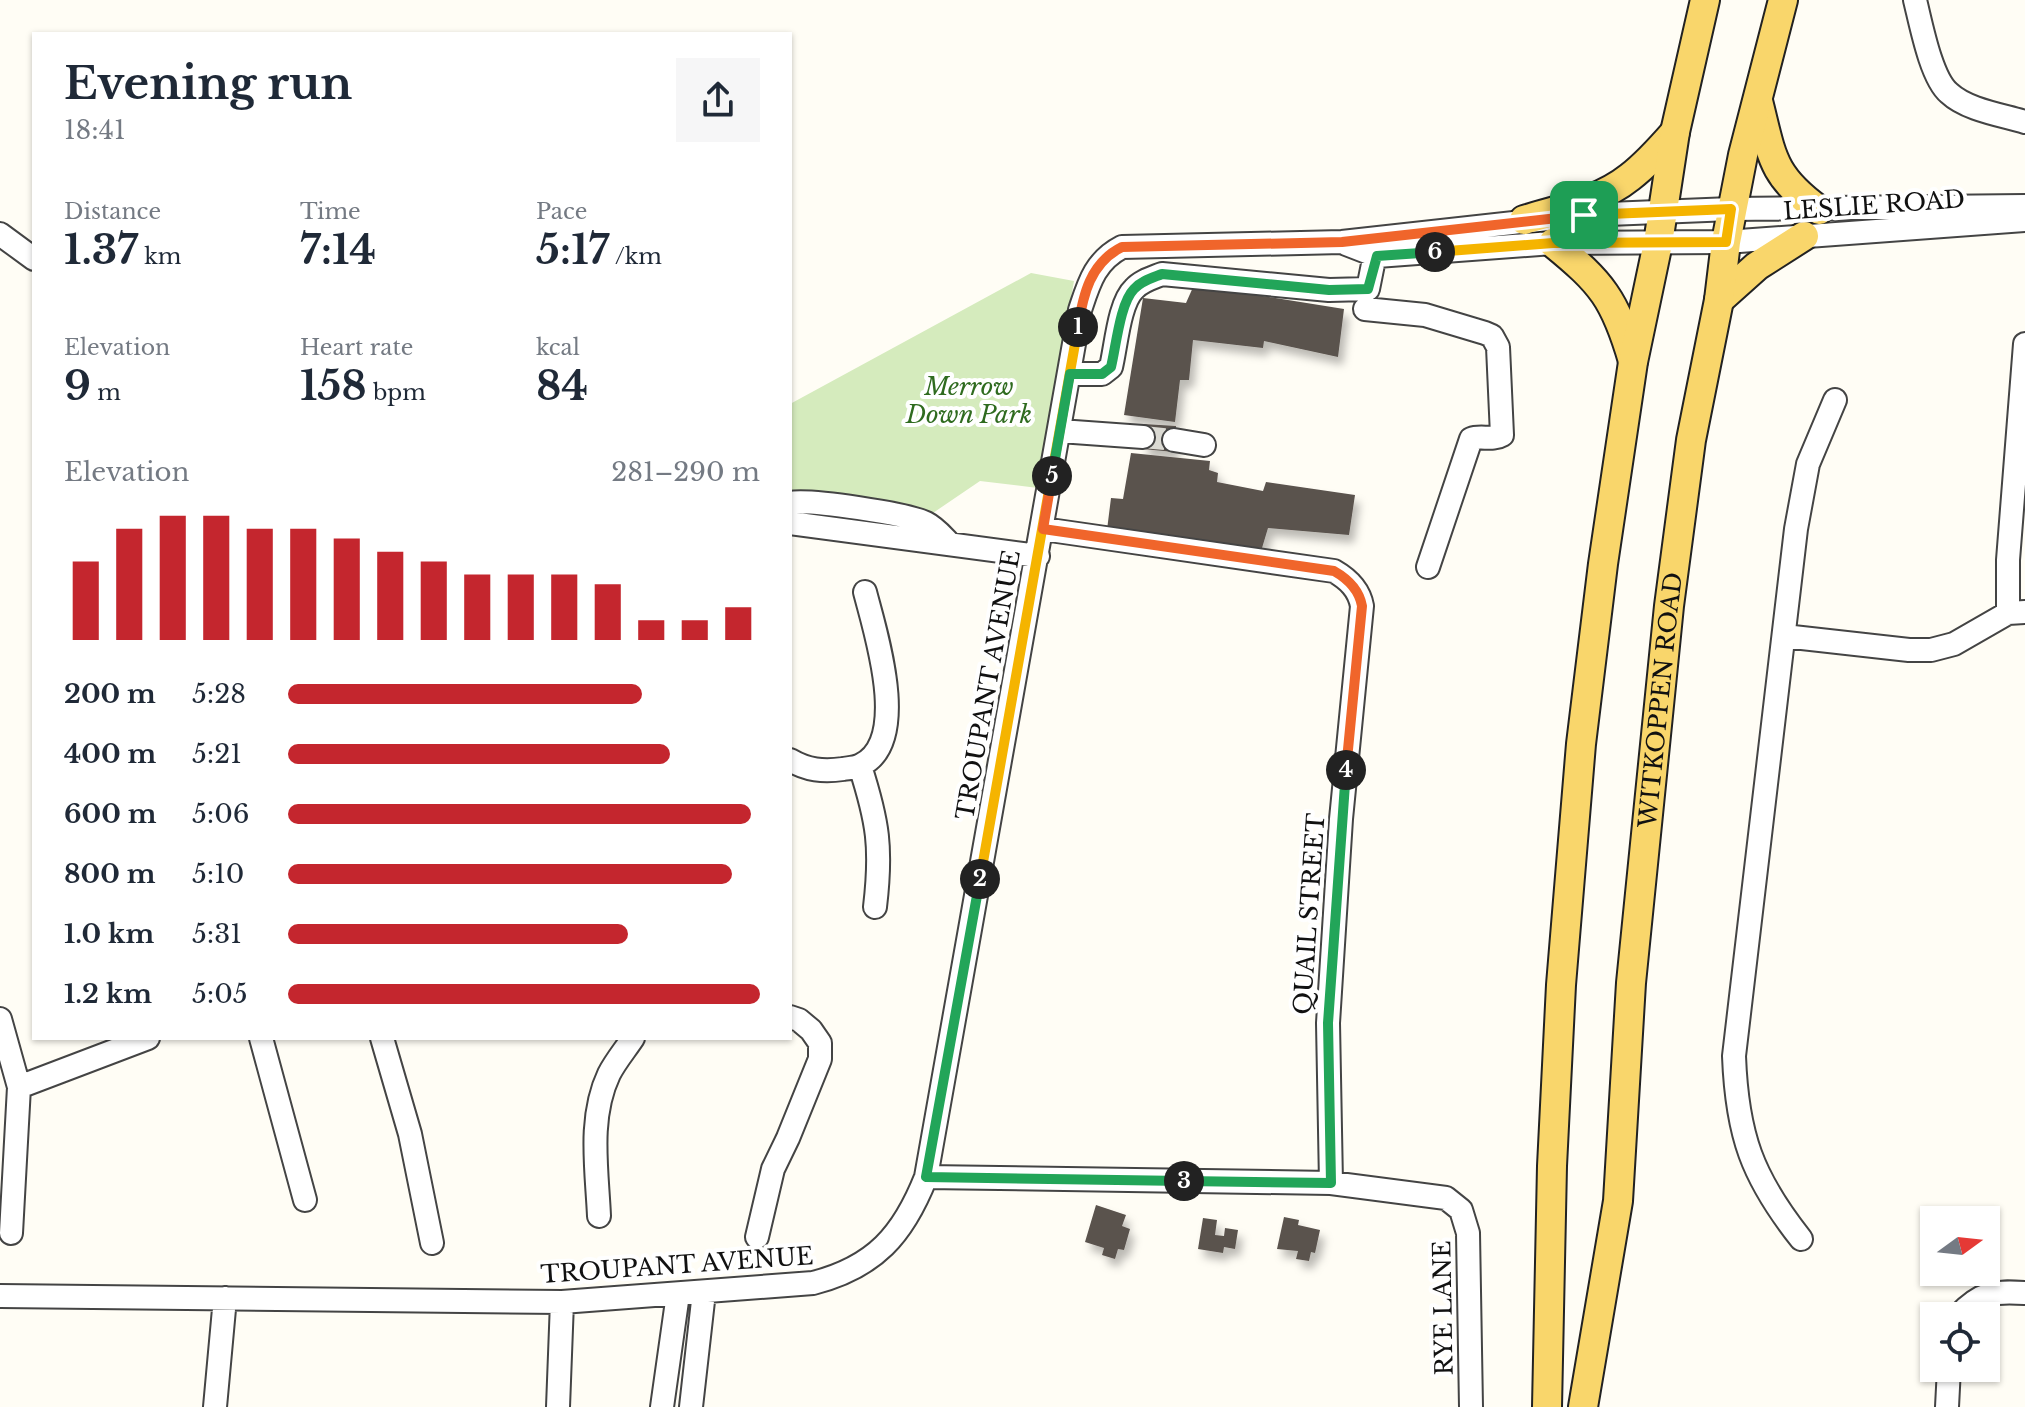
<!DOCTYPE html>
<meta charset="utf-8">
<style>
:root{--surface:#fff;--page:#f6f6f7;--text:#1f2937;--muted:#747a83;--accent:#c4262e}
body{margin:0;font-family:"Libre Baskerville",serif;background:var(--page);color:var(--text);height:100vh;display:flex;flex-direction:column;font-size:30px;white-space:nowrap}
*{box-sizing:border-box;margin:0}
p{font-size:26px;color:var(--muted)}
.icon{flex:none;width:44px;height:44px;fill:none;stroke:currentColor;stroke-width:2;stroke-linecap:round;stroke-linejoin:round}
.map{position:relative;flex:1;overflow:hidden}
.sheet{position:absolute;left:32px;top:32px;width:760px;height:1008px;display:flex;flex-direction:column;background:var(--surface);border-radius:0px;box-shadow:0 2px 6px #0004}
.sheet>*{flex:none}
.needle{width:52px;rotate:75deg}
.controls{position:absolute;left:1920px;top:1206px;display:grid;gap:16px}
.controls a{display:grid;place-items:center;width:80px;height:80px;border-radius:0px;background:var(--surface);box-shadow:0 2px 6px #0004;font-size:40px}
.pin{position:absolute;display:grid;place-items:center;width:68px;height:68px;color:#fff;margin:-34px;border-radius:16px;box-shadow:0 4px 12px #0006}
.km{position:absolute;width:40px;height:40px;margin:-20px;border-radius:50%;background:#222;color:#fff;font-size:22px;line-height:40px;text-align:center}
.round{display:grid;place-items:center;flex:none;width:84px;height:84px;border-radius:0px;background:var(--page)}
.summary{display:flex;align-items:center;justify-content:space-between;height:136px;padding:0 32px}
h1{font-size:44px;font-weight:700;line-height:60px}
.stats{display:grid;grid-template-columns:repeat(3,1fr);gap:12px;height:136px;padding:8px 32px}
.stats div{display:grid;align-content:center}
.stats b{font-size:40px;font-weight:700}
.stats small{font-size:22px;font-weight:400}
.stats p{font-size:22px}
.chart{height:224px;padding:16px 32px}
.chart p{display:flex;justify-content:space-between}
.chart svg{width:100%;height:144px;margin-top:8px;stroke:var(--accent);stroke-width:6}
ul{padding:0 32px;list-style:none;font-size:26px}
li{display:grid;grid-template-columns:128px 96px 1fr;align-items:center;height:60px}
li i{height:20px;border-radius:10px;background:var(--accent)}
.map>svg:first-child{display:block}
</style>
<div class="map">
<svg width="2025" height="1407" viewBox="0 0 2025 1407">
<defs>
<filter id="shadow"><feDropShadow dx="5" dy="8" stdDeviation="4" flood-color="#0004"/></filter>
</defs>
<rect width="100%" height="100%" fill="#fffdf5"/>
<path fill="#d5ebbd" d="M1031,273L1074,281L1038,488L980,481L930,515L790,491V404Z"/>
<path fill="#5a524d" filter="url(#shadow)" d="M1194,285L1344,309L1338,357L1264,341L1263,348L1193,340L1189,380H1180L1175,422L1124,415L1143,298L1186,303Z
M1144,424L1176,426L1174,452L1143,449Z
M1131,453L1210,461L1209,470L1218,473L1217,482L1263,491L1266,482L1355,495L1349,535L1268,528L1262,548L1107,530L1111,498L1123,499Z
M1096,1205L1126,1215L1122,1226L1130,1229L1124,1250L1118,1249L1115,1259L1102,1255L1104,1248L1085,1242Z
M1284,1217L1299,1220L1298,1225L1320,1230L1315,1253L1311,1252L1309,1261L1296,1259L1298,1251L1277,1249Z
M1203,1218L1217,1220L1215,1235L1224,1236L1225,1228L1238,1230L1235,1249L1224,1247L1223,1253L1198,1249Z"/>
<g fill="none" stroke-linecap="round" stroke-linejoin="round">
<path stroke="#dbdad3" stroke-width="22" stroke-dasharray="22 11" stroke-linecap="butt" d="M1143,437L1174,440"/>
<defs>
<path id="minor" d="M1915,0C1921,24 1931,78 1949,93C1967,110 2002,115 2025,122
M0,234L34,259
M1346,244L1377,256L1553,243L1726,242L2025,220
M1365,309L1425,315L1485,333L1492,336L1498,347L1502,435C1492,441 1481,435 1471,439L1428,567
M2025,344L2008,560V613L2025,612
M1070,374H1102L1111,367C1116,347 1119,303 1134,289C1141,281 1152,278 1162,274L1329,290L1368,289L1377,244
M1060,431L1143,437
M1174,440L1204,445
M790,503C810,499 908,514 926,523C936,528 943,537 950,544
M790,523L1038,556
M1043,529L1334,571C1348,579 1359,589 1362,606L1341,819L1328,1023L1331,1183
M1784,636L1909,650H1931L1954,644L2008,613
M790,760C807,770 823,772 843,769C848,768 856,768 861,765C911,741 875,631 865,592
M860,766C878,822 882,848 875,907
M0,1019L19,1087
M261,1038L305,1200
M382,1038L410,1134L432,1243
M926,1177L1331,1183L1446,1198L1461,1210L1468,1233L1471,1407
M599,1216C597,1170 588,1118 609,1074C615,1062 625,1050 633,1038
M11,1233L19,1087L148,1038
M757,1237L773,1169L788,1138L820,1059V1043L811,1030L799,1020L790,1017
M1801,1239C1752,1177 1737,1135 1734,1056L1796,529L1808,464L1835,400
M0,1296L562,1302L813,1283C875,1267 903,1235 926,1177L1080,310C1089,283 1095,261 1122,247L1342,242L1584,215L1731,209L2025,206
M1958,1316C1981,1292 1993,1291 2025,1293
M215,1407L225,1298
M558,1407L562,1302
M662,1407L678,1294
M691,1407L704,1292
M1947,1407L1949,1368"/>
<g id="major">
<path d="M1758,101C1772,156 1771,175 1819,210"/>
<path d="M1524,220C1560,209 1600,201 1630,177C1647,164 1661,148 1675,132"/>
<path d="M1553,243C1602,283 1615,299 1633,361"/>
<path d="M1719,300L1757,266L1804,236"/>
<path d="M1547,1407L1552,1166L1561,985L1581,744L1603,564L1633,362L1658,243L1675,132L1705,0"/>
<path id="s1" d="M1583,1407L1618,1201L1631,983L1669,606L1691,440L1719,300L1726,242L1743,155L1783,0"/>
</g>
</defs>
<use href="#minor" stroke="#444" stroke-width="26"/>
<use href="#major" stroke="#222" stroke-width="32"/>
<use href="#minor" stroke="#fff" stroke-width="22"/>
<use href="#major" stroke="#f9d66b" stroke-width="28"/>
</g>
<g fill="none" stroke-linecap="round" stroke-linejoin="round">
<defs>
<path id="split-1" d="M1078,327C1083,295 1090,263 1122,247L1342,242L1584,215"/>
<path id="split-2" d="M980,879L1078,327"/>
<path id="split-3" d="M980,879L926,1177L1184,1181"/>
<path id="split-4" d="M1184,1181L1331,1183L1328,1023L1346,770"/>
<path id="split-5" d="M1052,476L1043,529L1334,571C1348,579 1359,589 1362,606L1346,770"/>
<path id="split-6" d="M1052,476L1070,374H1102L1111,367C1116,347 1120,303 1134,289C1141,281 1152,278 1162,274L1329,290L1368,289L1377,256L1435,252"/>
<path id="split-7" d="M1435,252L1553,243L1726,242L1731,209L1584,215"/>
</defs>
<use href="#split-1" stroke="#fff" stroke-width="16"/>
<use href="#split-2" stroke="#fff" stroke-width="16"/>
<use href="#split-3" stroke="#fff" stroke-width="16"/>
<use href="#split-4" stroke="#fff" stroke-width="16"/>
<use href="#split-5" stroke="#fff" stroke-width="16"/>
<use href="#split-6" stroke="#fff" stroke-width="16"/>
<use href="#split-7" stroke="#fff" stroke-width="16"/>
<use href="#split-1" stroke="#f0652b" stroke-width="10"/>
<use href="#split-2" stroke="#f5b400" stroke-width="10"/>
<use href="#split-3" stroke="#22a559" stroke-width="10"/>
<use href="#split-4" stroke="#22a559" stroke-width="10"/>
<use href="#split-5" stroke="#f0652b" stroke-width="10"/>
<use href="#split-6" stroke="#22a559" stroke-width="10"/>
<use href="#split-7" stroke="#f5b400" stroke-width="10"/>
</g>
<g text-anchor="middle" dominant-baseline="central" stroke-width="8" stroke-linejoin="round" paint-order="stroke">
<g font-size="24" fill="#111" stroke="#fff">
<text transform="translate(1874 205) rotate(-4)">LESLIE ROAD</text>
<text transform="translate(988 685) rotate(-80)">TROUPANT AVENUE</text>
<text stroke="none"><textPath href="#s1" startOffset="712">WITKOPPEN ROAD</textPath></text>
<text transform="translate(1309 914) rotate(-86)">QUAIL STREET</text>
<text transform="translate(677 1265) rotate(-4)">TROUPANT AVENUE</text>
<text transform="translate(1443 1308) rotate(-91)">RYE LANE</text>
</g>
<g font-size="24" font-style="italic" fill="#2f6b1f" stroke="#fff">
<text x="969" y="386">Merrow<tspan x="969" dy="28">Down Park</tspan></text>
</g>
</g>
</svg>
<div class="controls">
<a><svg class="needle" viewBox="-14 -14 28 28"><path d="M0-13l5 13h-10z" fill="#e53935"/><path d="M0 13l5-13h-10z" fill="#747a83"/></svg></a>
<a><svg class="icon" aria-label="locate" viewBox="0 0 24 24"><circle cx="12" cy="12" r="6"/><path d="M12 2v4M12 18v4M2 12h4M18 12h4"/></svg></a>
</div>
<div class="pin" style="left:1584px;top:215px;background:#1e9e55"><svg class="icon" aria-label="arrive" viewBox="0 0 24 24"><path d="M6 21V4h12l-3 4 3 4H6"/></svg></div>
<b class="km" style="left:1078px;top:327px">1</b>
<b class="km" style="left:980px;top:879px">2</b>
<b class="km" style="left:1184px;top:1181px">3</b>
<b class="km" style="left:1346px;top:770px">4</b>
<b class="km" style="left:1052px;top:476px">5</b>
<b class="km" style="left:1435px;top:252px">6</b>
<section class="sheet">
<div class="summary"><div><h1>Evening run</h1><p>18:41</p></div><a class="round"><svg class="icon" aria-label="share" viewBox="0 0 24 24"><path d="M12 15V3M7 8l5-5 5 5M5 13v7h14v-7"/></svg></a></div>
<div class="stats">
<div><p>Distance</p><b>1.37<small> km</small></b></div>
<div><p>Time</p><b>7:14</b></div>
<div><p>Pace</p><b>5:17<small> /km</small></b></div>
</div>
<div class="stats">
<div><p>Elevation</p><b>9<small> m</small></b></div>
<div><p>Heart rate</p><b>158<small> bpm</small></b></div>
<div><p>kcal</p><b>84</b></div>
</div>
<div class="chart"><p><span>Elevation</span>281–290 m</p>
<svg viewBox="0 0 160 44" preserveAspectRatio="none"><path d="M5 44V20M15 44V10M25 44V6M35 44V6M45 44V10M55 44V10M65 44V13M75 44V17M85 44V20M95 44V24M105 44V24M115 44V24M125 44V27M135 44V38M145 44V38M155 44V34"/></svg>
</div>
<ul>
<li><b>200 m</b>5:28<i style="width:75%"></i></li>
<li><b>400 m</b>5:21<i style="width:81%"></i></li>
<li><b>600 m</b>5:06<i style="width:98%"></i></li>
<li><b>800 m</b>5:10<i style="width:94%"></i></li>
<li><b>1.0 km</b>5:31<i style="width:72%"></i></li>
<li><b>1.2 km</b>5:05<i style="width:100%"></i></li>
</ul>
</section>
</div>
